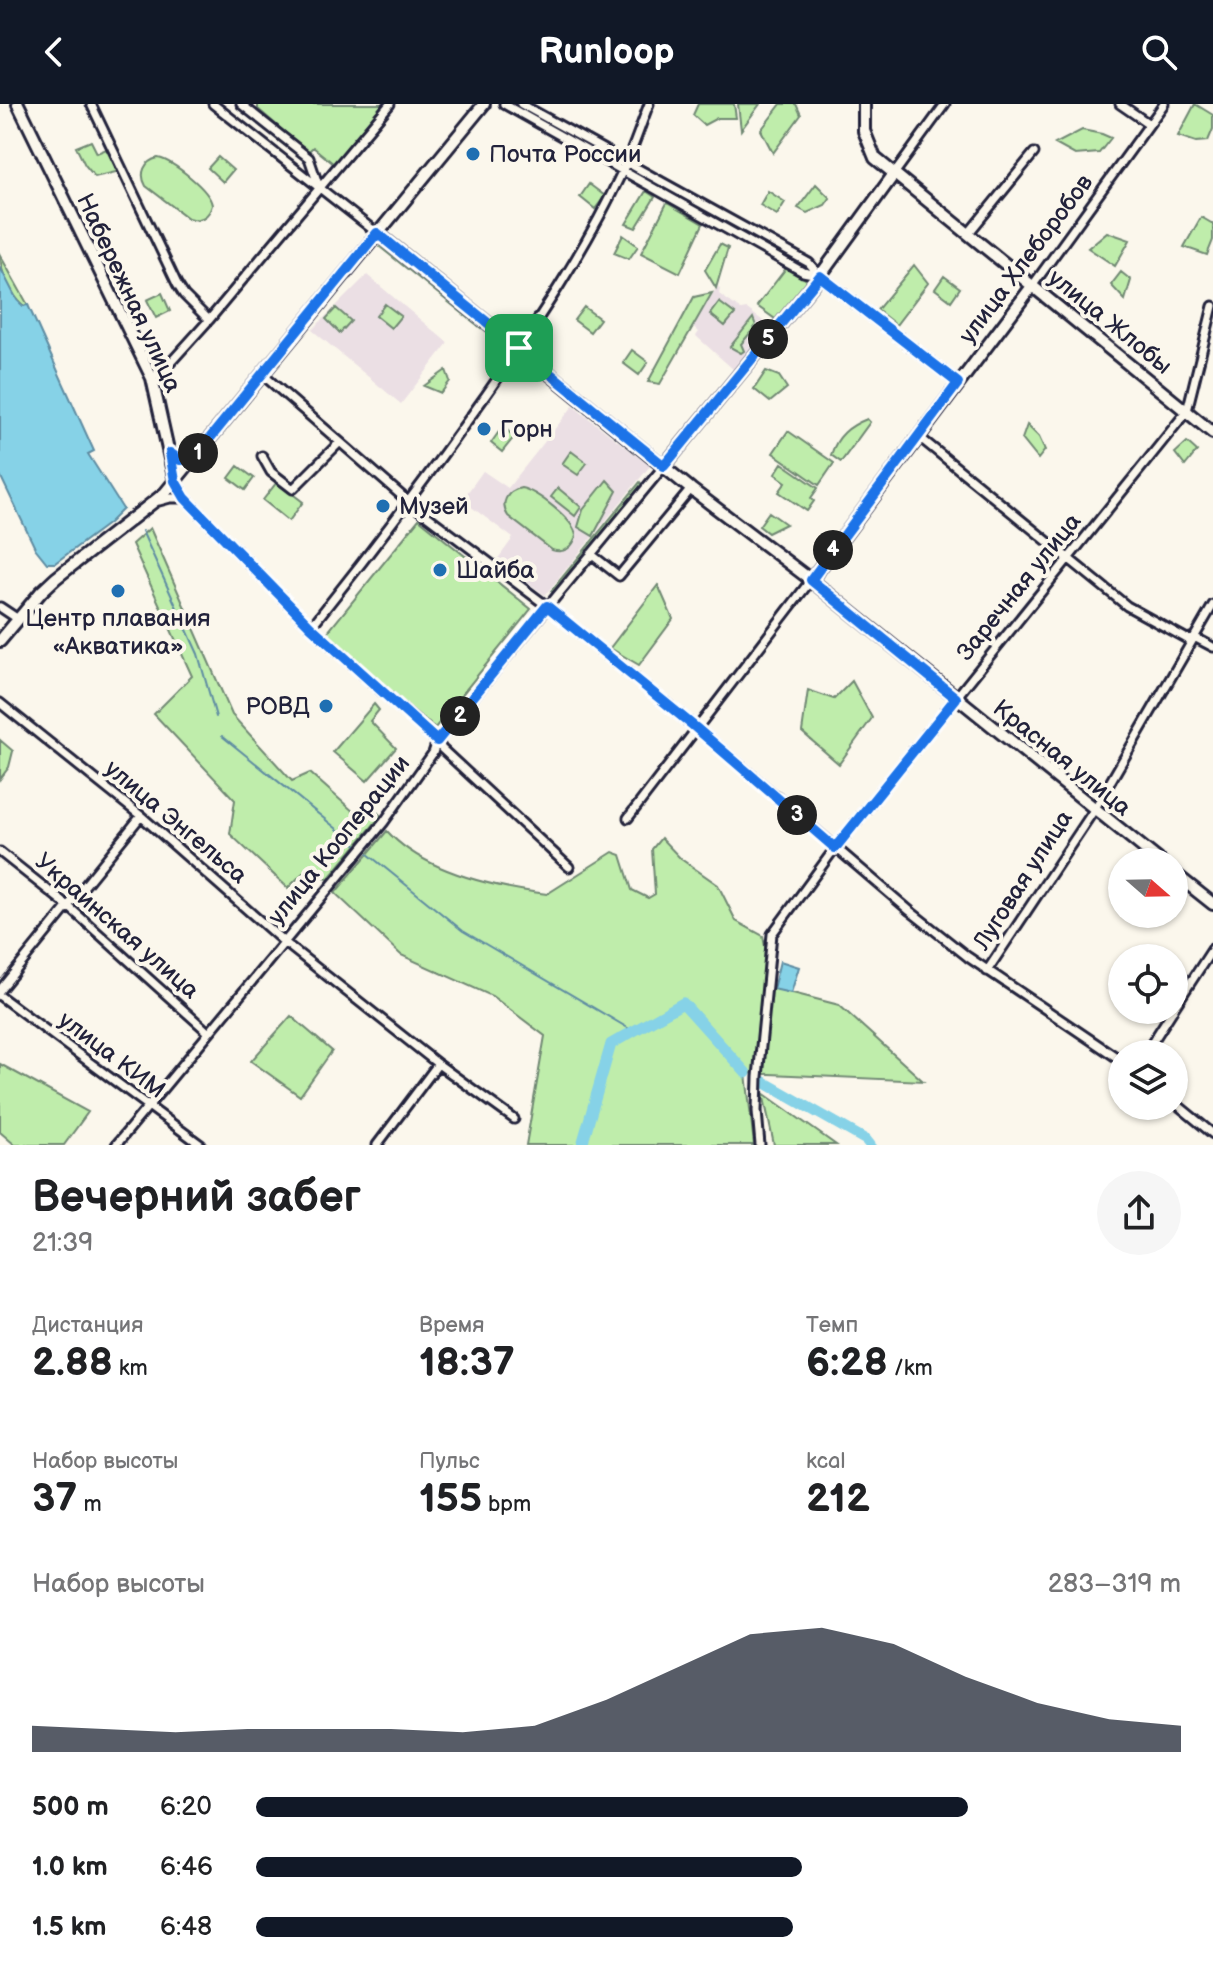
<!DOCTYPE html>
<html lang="ru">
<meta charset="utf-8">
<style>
:root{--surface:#fff;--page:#f6f6f6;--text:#202124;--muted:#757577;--accent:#111827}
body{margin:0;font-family:"Balsamiq Sans",sans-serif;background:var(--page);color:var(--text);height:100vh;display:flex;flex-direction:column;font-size:30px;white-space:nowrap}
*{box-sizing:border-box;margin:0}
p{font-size:26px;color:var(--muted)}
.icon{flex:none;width:44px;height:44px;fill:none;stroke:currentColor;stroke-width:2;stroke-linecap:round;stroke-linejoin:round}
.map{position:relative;height:1041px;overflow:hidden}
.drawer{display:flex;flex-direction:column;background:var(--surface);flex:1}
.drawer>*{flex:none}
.needle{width:52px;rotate:110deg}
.tools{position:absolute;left:1108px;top:744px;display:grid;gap:16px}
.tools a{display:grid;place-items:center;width:80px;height:80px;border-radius:50%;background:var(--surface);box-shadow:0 2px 6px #0004;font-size:40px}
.pin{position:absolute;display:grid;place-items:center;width:68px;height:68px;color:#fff;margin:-34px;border-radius:16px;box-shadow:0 4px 12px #0006}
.km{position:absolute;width:40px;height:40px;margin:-20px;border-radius:50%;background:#222;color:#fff;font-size:22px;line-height:40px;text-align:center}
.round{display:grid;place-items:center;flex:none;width:84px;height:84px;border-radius:42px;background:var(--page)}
.overview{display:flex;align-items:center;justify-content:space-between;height:136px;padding:0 32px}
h1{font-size:44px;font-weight:800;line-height:60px}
.figures{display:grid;grid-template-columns:repeat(3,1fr);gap:12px;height:136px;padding:8px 32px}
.figures div{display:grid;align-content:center}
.figures b{font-size:40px;font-weight:800}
.figures small{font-size:22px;font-weight:400}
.figures p{font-size:22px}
.chart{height:224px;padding:16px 32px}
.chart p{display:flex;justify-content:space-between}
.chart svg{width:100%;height:144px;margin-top:8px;fill:var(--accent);opacity:.7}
ul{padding:0 32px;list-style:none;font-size:26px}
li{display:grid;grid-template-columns:128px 96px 1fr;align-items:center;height:60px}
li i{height:20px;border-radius:10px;background:var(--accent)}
header{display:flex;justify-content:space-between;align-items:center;height:104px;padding:0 32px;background:var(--accent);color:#fff;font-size:36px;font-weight:800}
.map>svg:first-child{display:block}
</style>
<header><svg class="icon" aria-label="back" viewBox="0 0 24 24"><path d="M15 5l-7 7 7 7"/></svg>Runloop<svg class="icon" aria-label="search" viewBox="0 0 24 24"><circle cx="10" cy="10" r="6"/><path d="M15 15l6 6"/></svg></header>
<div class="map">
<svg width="1213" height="1041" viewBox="0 0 1213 1041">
<rect width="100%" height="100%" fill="#fbf7ec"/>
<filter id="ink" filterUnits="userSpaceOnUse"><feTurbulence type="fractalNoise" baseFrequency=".0125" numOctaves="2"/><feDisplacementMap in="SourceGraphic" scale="16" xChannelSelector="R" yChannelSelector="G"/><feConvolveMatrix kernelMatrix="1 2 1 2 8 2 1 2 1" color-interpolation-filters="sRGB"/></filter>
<g filter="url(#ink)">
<path fill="#ebdfe4" d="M367,171L448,239L401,300L312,226Z
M717,183L720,184L719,190L741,206L747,205L770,222L734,266L696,232L699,228L693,222Z
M573,302L650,362L545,491L497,456L513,434L462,396L483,367L508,384Z"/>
<path fill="#bfedab" stroke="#708873" stroke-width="2" d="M258,0H383L334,60L313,43L308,48L258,5Z
M698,0H734L736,14H717L704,21L693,11Z
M738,0H760L741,26Z
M781,0H796L801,11L773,49L761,26Z
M1195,0L1213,11V25L1208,37L1196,38L1178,32Z
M1082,26L1102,30L1111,34L1099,49L1075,51L1055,40Z
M91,37L97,49L109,44L120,67L95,73L85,61L76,43Z
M218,53L233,66L223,78L208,64Z
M158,54C173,57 210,86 212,101C209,113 200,118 188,114L146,82C139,70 144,57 158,54Z
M589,80L605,92L595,105L580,93Z
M816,80L830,94L825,101L807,109L798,104Z
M646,87L655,93L636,124L626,120Z
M768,87L785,98L777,111L760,101Z
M667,99L703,120L680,169L641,149Z
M1201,113L1213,120V136L1207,151L1184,143Z
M1107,128L1130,136L1115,162L1088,144Z
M623,131L638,142L629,155L614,149Z
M386,140L484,220L481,224L380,143Z
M720,140L728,144L716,184L705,166Z
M0,151L28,201L24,202C11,191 0,167 0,151Z
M914,161L928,179L896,221L877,206Z
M787,163L808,177L778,217L757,202Z
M1121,168L1131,176L1125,196L1111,181Z
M944,172L960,184L951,197L935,185Z
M162,189L170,207L156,214L147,196Z
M712,189L660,280L648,278L694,193Z
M719,198L735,210L725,222L710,210Z
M385,200L401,212L391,224L376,212Z
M584,203L600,215L590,228L574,216Z
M336,204L351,217L340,229L326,215Z
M753,214L756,222L741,240L744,247L741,249L730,243Z
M632,246L648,258L639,271L623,259Z
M446,266L450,277L441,289L424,282Z
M766,267L779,272L787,284L770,298L754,285Z
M867,315L870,318L841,358L831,351C837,332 849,322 867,315Z
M1027,321L1039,333L1045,346L1038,355L1022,335Z
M503,322L514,333L502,348L491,339Z
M788,327L834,359L819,381L773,349Z
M1187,338L1197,347L1185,362L1175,349Z
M571,347L587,359L578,371L562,360Z
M782,359L818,384L811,394L814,397L807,407L779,388L786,378L775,370Z
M238,362L254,374L245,386L229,374Z
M607,376L617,387L593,432L578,423L583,406Z
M277,378L303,398L289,417L263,396Z
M640,378L644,383L555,490L551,487Z
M521,384C536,387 575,416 576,432C573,444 564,450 552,446L508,412C500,400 506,387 521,384Z
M558,384L581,403L575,412L551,393Z
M769,408L786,420L768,429L759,422Z
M419,415L531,505L435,624L323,534Z
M150,424L232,611L292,677L310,669L365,718L376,707L381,712L328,775L305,767L288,784L230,730L235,696L154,610L192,572L132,440Z
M658,481L673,515L639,561L610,544Z
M852,577L872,614L839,660L802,628L808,586L834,595Z
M374,600L379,606L370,617L396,644L367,677L333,648Z
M0,636L13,647L9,663L0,675Z
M387,727C424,768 493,783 547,790L613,748L621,751L632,786L648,794L655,790L652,745L661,734L681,755L718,781L736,817L763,832L773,884L839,901L923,977L746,969L754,1041H526L545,932L492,892L401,851L335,789Z
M291,912L332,947L300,992L251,957Z
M0,960L88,1008L64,1041H15L0,1028Z
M763,989L836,1041H774Z"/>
<path fill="#86d2e7" stroke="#5e8ca2" stroke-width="2" d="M0,163L17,196L23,202L28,201L94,347L88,350L123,405L109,419L55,459H47L35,444L0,371Z
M780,857L799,863L791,889L773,885Z"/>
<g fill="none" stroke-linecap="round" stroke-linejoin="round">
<path stroke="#5e8ca2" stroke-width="2" d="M142,427L198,550L216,613
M222,632L358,742
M368,750L463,827L633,927"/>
<path stroke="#86d2e7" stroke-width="11" d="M762,977L866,1036L870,1041
M582,1041L611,940L683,899L746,969"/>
<defs>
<path id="street" d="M91,0L177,180L184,191L209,216
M213,0L377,129
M241,0L309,54L319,83
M504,0L803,168L818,171
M521,0L809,159L820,172L958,279
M1120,0L1149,20
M894,70L945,0
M968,130L1034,49
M1033,181L1164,0
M262,270L410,399L547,502L696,624L910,807L968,853L1122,957
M152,274L162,268L209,216L390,0
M918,332L1127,502L1187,535L1194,533L1213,543
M262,352L271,368L293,385L340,338
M175,377L185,394L311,523L437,637L442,645L569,763
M159,397L170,394H185
M591,450L619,472L691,385
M0,503L18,515
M311,523C372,447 430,370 486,291C536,220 585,147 622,68C633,46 640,23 649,0
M0,599L141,712L284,838L438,960L514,1015
M628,714L811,476
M0,748L68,802L208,928
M987,867L1094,706L1213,501
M0,886L141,712
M0,892L201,1041
M1174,904L1213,844
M1145,950L1173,906
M1174,998L1213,1030
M116,1041L384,718L433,649L437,637L664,362
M377,1041L438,960
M760,1041L757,1007L758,973L772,830L835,744L1187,307L1213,202"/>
<path id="secondary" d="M18,0L152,274L175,377
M864,0V27L875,54L1213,329
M377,129L691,385L811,476L1161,758
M664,362L820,172L894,70
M811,476L1033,181
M0,537L41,488L56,474L165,389L484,0
M1174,769L1213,800"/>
</defs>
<use href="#street" stroke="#22223b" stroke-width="13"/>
<use href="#secondary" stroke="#22223b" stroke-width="16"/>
<use href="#street" stroke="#fbf7ec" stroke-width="7"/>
<use href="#secondary" stroke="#fbf7ec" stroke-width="10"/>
</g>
</g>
<g fill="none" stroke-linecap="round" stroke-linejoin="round" filter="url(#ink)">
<defs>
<path id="route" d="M377,129L664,362L820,172L958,279L811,476L956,594L835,744L696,624L547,502L437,637L311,523L185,394L175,377L170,349L180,356L193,355Z"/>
</defs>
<use href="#route" stroke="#fff" stroke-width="16"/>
<use href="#route" stroke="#1a73e8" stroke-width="10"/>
</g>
<g fill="#1f6fb2" stroke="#fbf7ec" stroke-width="3">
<circle cx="473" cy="50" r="8"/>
<circle cx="484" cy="325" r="8"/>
<circle cx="383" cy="402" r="8"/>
<circle cx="440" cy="466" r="8"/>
<circle cx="118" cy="487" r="8"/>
<circle cx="326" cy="602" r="8"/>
</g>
<g text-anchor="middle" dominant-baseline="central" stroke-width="8" stroke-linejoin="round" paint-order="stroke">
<g font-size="24" fill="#22223b" stroke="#fbf7ec" text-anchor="start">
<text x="489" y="50">Почта России</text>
<text x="500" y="325">Горн</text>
<text x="399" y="402">Музей</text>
<text x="456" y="466">Шайба</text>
<text x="118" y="514" text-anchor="middle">Центр плавания<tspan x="118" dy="28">«Акватика»</tspan></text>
<text x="310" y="602" text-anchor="end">РОВД</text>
</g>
<g font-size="24" fill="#22223b" stroke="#fbf7ec">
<text transform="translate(1026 155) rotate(-53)">улица Хлеборобов</text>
<text transform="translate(129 189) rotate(65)">Набережная улица</text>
<text transform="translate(1110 218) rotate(39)">улица Жлобы</text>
<text transform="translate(1019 483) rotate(-51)">Заречная улица</text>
<text transform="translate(1062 654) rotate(39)">Красная улица</text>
<text transform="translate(176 718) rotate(40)">улица Энгельса</text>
<text transform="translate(339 736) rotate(-51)">улица Кооперации</text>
<text transform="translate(1023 776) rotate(-57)">Луговая улица</text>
<text transform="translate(117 822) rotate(41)">Украинская улица</text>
<text transform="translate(112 951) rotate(37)">улица КИМ</text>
</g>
</g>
</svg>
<div class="tools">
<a><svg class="needle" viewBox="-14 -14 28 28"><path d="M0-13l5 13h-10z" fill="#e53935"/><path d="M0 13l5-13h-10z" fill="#757577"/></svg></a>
<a><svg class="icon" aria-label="locate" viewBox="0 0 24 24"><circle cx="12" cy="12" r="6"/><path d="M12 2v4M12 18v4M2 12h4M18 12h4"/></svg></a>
<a><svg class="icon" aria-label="layers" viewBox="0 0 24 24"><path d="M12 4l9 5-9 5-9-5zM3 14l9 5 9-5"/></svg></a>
</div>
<div class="pin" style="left:519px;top:244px;background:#1e9e55"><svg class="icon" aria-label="arrive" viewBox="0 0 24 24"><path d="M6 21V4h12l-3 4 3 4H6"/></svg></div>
<b class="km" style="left:198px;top:349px">1</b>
<b class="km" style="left:460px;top:612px">2</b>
<b class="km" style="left:797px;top:711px">3</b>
<b class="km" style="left:833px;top:446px">4</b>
<b class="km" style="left:768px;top:235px">5</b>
</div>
<section class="drawer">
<div class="overview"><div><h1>Вечерний забег</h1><p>21:39</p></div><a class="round"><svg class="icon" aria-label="share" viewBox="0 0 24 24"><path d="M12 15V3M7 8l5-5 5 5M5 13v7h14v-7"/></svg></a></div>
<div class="figures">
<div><p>Дистанция</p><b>2.88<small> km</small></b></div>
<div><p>Время</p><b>18:37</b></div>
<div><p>Темп</p><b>6:28<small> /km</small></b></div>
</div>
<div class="figures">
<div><p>Набор высоты</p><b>37<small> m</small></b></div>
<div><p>Пульс</p><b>155<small> bpm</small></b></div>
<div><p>kcal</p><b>212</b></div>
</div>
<div class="chart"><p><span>Набор высоты</span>283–319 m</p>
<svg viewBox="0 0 160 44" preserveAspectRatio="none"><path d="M0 44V36L10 37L20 38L30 37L40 37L50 37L60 38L70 36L80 28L90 18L100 8L110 6L120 11L130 21L140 29L150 34L160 36V44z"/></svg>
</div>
<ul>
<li><b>500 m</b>6:20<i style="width:77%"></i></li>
<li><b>1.0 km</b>6:46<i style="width:59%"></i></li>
<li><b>1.5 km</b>6:48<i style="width:58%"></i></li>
</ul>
</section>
